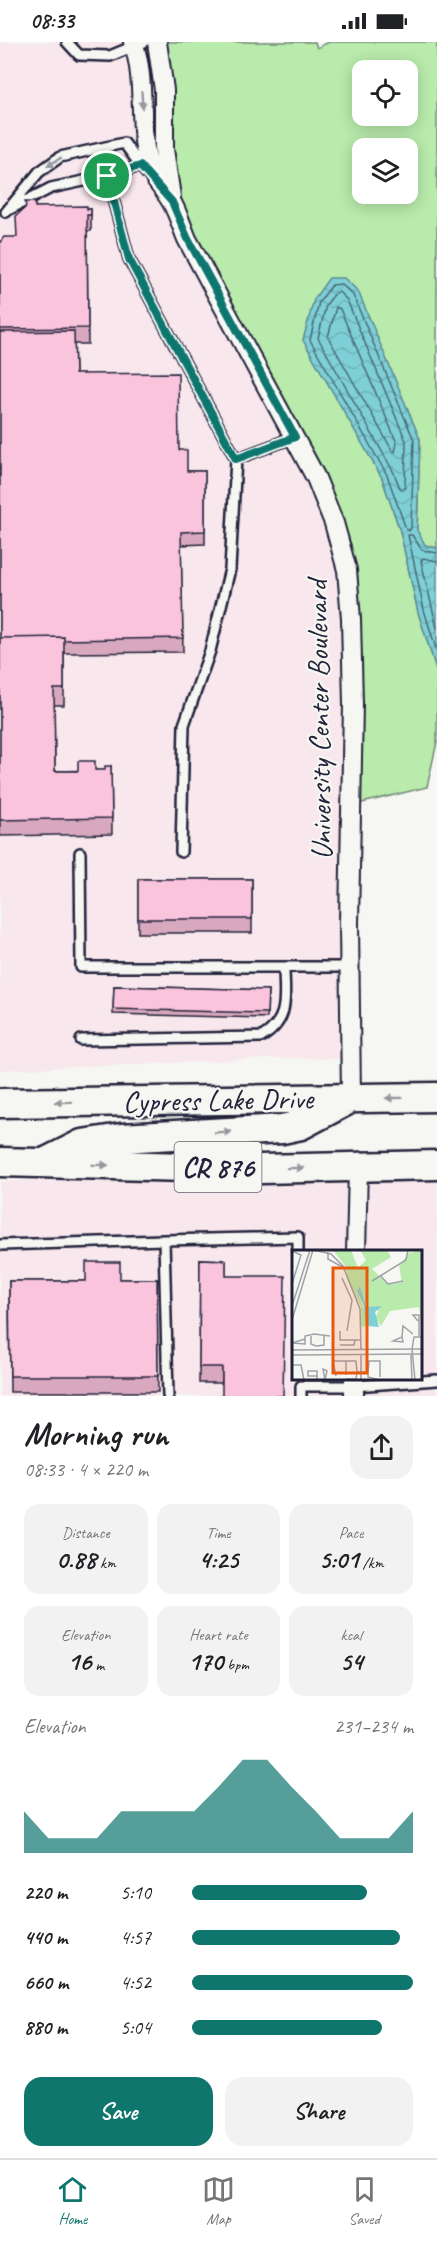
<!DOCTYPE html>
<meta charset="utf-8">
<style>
:root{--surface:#fff;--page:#f2f2f2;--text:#202124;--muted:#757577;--line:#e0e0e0;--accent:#0f766e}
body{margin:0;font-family:Caveat,sans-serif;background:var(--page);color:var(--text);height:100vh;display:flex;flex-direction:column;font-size:22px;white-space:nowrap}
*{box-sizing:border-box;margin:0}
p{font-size:20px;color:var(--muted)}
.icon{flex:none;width:33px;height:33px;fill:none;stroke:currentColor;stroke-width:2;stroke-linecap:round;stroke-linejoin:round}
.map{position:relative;height:1354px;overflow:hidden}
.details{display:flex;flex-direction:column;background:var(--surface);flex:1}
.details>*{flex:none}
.fabs{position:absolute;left:352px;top:18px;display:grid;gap:12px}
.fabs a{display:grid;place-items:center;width:66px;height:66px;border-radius:12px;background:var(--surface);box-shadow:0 3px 15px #0003;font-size:30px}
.pin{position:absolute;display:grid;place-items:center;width:51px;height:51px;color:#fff;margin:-26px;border:3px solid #fff;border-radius:50%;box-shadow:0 2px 6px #0007}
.round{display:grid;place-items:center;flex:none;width:63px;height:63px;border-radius:18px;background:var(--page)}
.overview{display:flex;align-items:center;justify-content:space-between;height:102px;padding:0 24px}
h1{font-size:33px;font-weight:600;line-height:45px}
.stats{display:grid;grid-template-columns:repeat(3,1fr);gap:9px;height:102px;padding:6px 24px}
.stats div{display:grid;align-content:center;border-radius:15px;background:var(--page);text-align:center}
.stats b{font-size:26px;font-weight:600}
.stats small{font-size:16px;font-weight:400}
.stats p{font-size:16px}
.chart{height:168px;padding:12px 24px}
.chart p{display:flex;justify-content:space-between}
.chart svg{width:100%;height:108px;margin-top:6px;fill:var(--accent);opacity:.7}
.button{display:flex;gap:12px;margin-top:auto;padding:12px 24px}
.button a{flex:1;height:69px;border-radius:18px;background:var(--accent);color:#fff;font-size:24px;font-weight:600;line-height:69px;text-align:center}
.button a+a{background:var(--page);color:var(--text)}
ul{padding:0 24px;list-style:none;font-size:20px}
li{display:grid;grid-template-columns:96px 72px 1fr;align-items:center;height:45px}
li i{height:15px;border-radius:8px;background:var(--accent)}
.status{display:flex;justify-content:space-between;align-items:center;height:42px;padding:0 30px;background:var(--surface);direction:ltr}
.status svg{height:16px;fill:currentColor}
.tabs{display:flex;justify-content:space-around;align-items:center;height:84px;border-top:2px solid var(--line);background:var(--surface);font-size:16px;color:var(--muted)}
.tabs a{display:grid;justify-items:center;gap:3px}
.tabs .active{color:var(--accent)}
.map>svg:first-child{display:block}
</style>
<div class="status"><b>08:33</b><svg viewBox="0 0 49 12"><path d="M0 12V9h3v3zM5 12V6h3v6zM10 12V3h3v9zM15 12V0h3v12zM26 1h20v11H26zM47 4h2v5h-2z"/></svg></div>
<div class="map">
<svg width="437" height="1354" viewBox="0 0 437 1354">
<defs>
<pattern id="water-waves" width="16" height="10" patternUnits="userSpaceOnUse" patternTransform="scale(1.5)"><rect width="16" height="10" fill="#7fd0d6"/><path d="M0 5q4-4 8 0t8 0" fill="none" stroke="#6db2b9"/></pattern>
</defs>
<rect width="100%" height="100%" fill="#f6f6f2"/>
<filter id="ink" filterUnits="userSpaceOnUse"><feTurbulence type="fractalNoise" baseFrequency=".0167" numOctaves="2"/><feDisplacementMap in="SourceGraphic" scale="12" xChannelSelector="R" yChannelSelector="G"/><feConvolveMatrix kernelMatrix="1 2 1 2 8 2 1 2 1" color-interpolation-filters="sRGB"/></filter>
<g filter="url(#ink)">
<path fill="#f8e7ec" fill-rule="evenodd" d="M0,0H159L233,264L351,502L349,1017L290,1016L0,1028Z
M87,1135L254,1139L257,1144L265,1140L437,1136V1354H0V1140ZM293,1210H420V1338H293Z"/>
<path fill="#b9ebac" stroke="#6e8674" stroke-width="1.5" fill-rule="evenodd" d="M159,0H315L317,6L329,0H437V506L425,503L417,489L420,397L303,298L382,436L400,489L418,570L437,630V700L427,745L350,764L351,502L233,264L170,149ZM363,28H408V74H363ZM363,106H408V152H363Z"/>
<path fill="url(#water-waves)" stroke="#5a8a98" stroke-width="1.5" d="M329,236H344L358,249L420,397L417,488L425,503L437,506V630L418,570L400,489L382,436L303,298L314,257Z"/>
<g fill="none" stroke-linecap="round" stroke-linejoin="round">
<path stroke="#476879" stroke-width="1.5" d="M332,243L341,242L353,253L414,398L411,486L409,489L406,487L387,433L310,298L319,260Z
M339,250L347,258L406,399L405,445L403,448L400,446L393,429L318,296L326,263L335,251Z
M336,265L340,267L397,401L395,410L392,408L328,295Z
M437,511L422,508L412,493H408L424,568L437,610
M437,519L423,516L421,519L437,586"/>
<defs>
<path id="service" d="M67,0L79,13L110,14L144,0
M107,134L129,217L236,417L230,527L210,609L184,683L181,810
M10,167L51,146L107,134L140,124
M6,170L39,130L60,115L124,101L146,131
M236,417L295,395
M80,811L81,925H350
M81,998L262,995C291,977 284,954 284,925
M164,1198L298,1195V1210
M0,1203L164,1198L168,1354
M301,1354V1344H354L437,1338"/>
<path id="minor" d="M133,0C147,40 137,83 149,124C152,136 164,147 171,159C178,171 182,185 187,197L316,436L334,481L347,528L351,577L353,662L349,881L351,1056
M157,0L164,48V107L171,155
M356,1210L358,1125
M354,1354V1338"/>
<path id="primary" d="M0,1061L437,1055
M0,1120L261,1127L437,1123
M46,1120L82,1102L121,1096L282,1087L301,1083L348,1058"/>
</defs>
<use href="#service" stroke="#22223b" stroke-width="14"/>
<use href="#minor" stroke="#22223b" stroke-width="22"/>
<use href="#primary" stroke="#22223b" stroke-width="33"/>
<use href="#service" stroke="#f6f6f2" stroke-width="9"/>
<use href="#minor" stroke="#f6f6f2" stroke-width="18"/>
<use href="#primary" stroke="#f6f6f2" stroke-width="28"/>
</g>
<path fill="#d8a9be" stroke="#22223b" stroke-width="1.5" d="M35,165L91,167V189H87L88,302H74L75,332L179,408L187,429H205V502L181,503L183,610L64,611V663H54L55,729L105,728L111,724L112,792L0,794V200L16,195Z
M138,837H252V891H138Z
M114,944L268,948L267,976L113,972Z
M200,1217L226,1218L222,1341H199Z
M120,1237H157L158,1350H10L9,1239H86Z"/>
<path fill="#fbc4dd" stroke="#22223b" stroke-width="1.5" d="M25,160H35V165L87,164V167H91V173H87L88,286L0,287V200L4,195H17L16,174L26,165Z
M74,289L75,332L178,331L179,408H187V429H205V489L181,490L183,596L64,598V595L0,596V290Z
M64,595V647H54L55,729H78V719H95V728H105V724H111L112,776L0,778V596Z
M138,837H252V877H138Z
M114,944L268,948L267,971L113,967Z
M200,1217L226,1218V1234H285L283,1354H222V1325H199Z
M86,1220H120V1237H157L158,1334H10L9,1239H86Z"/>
<defs><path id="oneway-solid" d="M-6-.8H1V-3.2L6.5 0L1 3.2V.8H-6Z" transform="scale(1.5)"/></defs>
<g fill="#9797a0">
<use href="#oneway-solid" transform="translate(142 58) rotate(87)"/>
<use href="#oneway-solid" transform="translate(54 120) rotate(149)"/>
<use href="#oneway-solid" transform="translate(394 1056) rotate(179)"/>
<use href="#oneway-solid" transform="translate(63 1060) rotate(179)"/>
<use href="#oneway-solid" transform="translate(223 1090) rotate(-3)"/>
<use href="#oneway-solid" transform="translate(100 1123) rotate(1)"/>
<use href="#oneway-solid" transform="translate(295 1126) rotate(-1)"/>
</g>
</g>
<g fill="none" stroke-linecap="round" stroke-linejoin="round" filter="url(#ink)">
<defs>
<path id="route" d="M140,124L172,160L188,197L295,395L236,417L129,217L107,134Z"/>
</defs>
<use href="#route" stroke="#fff" stroke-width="12"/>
<use href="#route" stroke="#0f766e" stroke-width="8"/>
</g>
<g text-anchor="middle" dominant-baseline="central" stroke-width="4.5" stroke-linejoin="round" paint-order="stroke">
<rect fill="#f6f6f2" stroke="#626272" stroke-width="1.5" x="174.5" y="1100" width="87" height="50" rx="4.5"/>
<g font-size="28" font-weight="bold" fill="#22223b">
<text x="218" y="1125">CR 876</text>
</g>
<g font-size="30" fill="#22223b" stroke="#f6f6f2">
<text transform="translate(319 678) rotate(-91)">University Center Boulevard</text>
<text transform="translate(218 1058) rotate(-1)">Cypress Lake Drive</text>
</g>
</g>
<g transform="translate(292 1208)">
<rect width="130" height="130" fill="#f6f6f2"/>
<path d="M41,0H59L66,18L74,10L68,0H95L99,7L80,19L96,34L110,32L107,16L117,3L130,0V82L127,57L98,61L89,76L83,67L87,61L74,57L68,36L65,41L76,69L74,76L68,77L69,57L55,29L54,17Z" fill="#b9ebac"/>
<path d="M68,36L74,57L90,56L83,62L87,77L74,76L72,56L65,41Z" fill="#7fd0d6"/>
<path fill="none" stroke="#a1a1a9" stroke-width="1.5" d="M21,0L39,4L51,16L68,59L69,100M0,1L9,5L0,34M36,2V9L52,18M88,25L96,34L111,31M50,28L60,50L55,81M80,31L114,10L116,0M0,56L18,0M0,70L21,0M126,71L121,65H127V86M48,81V90H68M19,86V94L24,96L32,95V86M110,87L111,92L101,91L110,87L111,76L121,84M13,89L0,93L13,94V86L22,84L38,86M48,95H62L63,90M120,99L122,87H131M120,99L123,130M0,100L131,99M0,105L131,104M119,105L120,130M54,111H64L65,122M0,115H9L12,130M76,122L77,111H88V127M25,126H16V121H25V130M44,126L41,111H54V125M54,129H64L65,122H76V127L88,130M33,130L31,119L35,121L33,130M69,130V105"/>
<path fill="#e8590c" fill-opacity="0.15" stroke="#e8590c" stroke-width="3" d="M41,18H75V123H41Z"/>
<rect width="130" height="130" fill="none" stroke="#22223b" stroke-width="3"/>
</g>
</svg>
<div class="fabs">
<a><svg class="icon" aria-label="locate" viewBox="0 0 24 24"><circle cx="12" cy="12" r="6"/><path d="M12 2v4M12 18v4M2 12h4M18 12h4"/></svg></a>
<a><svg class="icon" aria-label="layers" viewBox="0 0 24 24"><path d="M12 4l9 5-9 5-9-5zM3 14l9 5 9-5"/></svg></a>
</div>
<div class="pin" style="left:107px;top:134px;background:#1e9e55"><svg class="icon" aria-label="arrive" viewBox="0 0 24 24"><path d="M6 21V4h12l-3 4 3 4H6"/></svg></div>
</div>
<section class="details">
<div class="overview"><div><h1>Morning run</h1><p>08:33 · 4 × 220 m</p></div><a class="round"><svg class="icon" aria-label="share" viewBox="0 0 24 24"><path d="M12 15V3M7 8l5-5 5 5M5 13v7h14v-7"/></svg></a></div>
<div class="stats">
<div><p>Distance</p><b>0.88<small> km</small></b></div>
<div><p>Time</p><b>4:25</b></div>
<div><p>Pace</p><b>5:01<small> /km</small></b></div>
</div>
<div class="stats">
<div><p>Elevation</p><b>16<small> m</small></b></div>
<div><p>Heart rate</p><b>170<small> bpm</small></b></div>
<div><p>kcal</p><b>54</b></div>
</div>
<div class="chart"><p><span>Elevation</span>231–234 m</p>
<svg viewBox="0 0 160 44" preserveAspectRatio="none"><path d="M0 44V27L10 38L20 38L30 38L40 27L50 27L60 27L70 27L80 17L90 6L100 6L110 17L120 27L130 38L140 38L150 38L160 27V44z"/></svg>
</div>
<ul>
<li><b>220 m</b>5:10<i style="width:79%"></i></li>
<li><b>440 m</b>4:57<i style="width:94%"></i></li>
<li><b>660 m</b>4:52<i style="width:100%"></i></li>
<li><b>880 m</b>5:04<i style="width:86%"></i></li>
</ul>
<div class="button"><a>Save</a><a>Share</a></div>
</section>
<nav class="tabs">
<a class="active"><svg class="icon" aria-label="home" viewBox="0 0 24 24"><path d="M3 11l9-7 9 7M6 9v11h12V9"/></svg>Home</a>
<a><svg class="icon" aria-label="map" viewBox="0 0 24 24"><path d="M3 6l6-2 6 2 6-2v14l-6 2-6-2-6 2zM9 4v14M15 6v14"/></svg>Map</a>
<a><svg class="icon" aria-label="saved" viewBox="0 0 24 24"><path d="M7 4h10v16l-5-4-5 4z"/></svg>Saved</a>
</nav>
